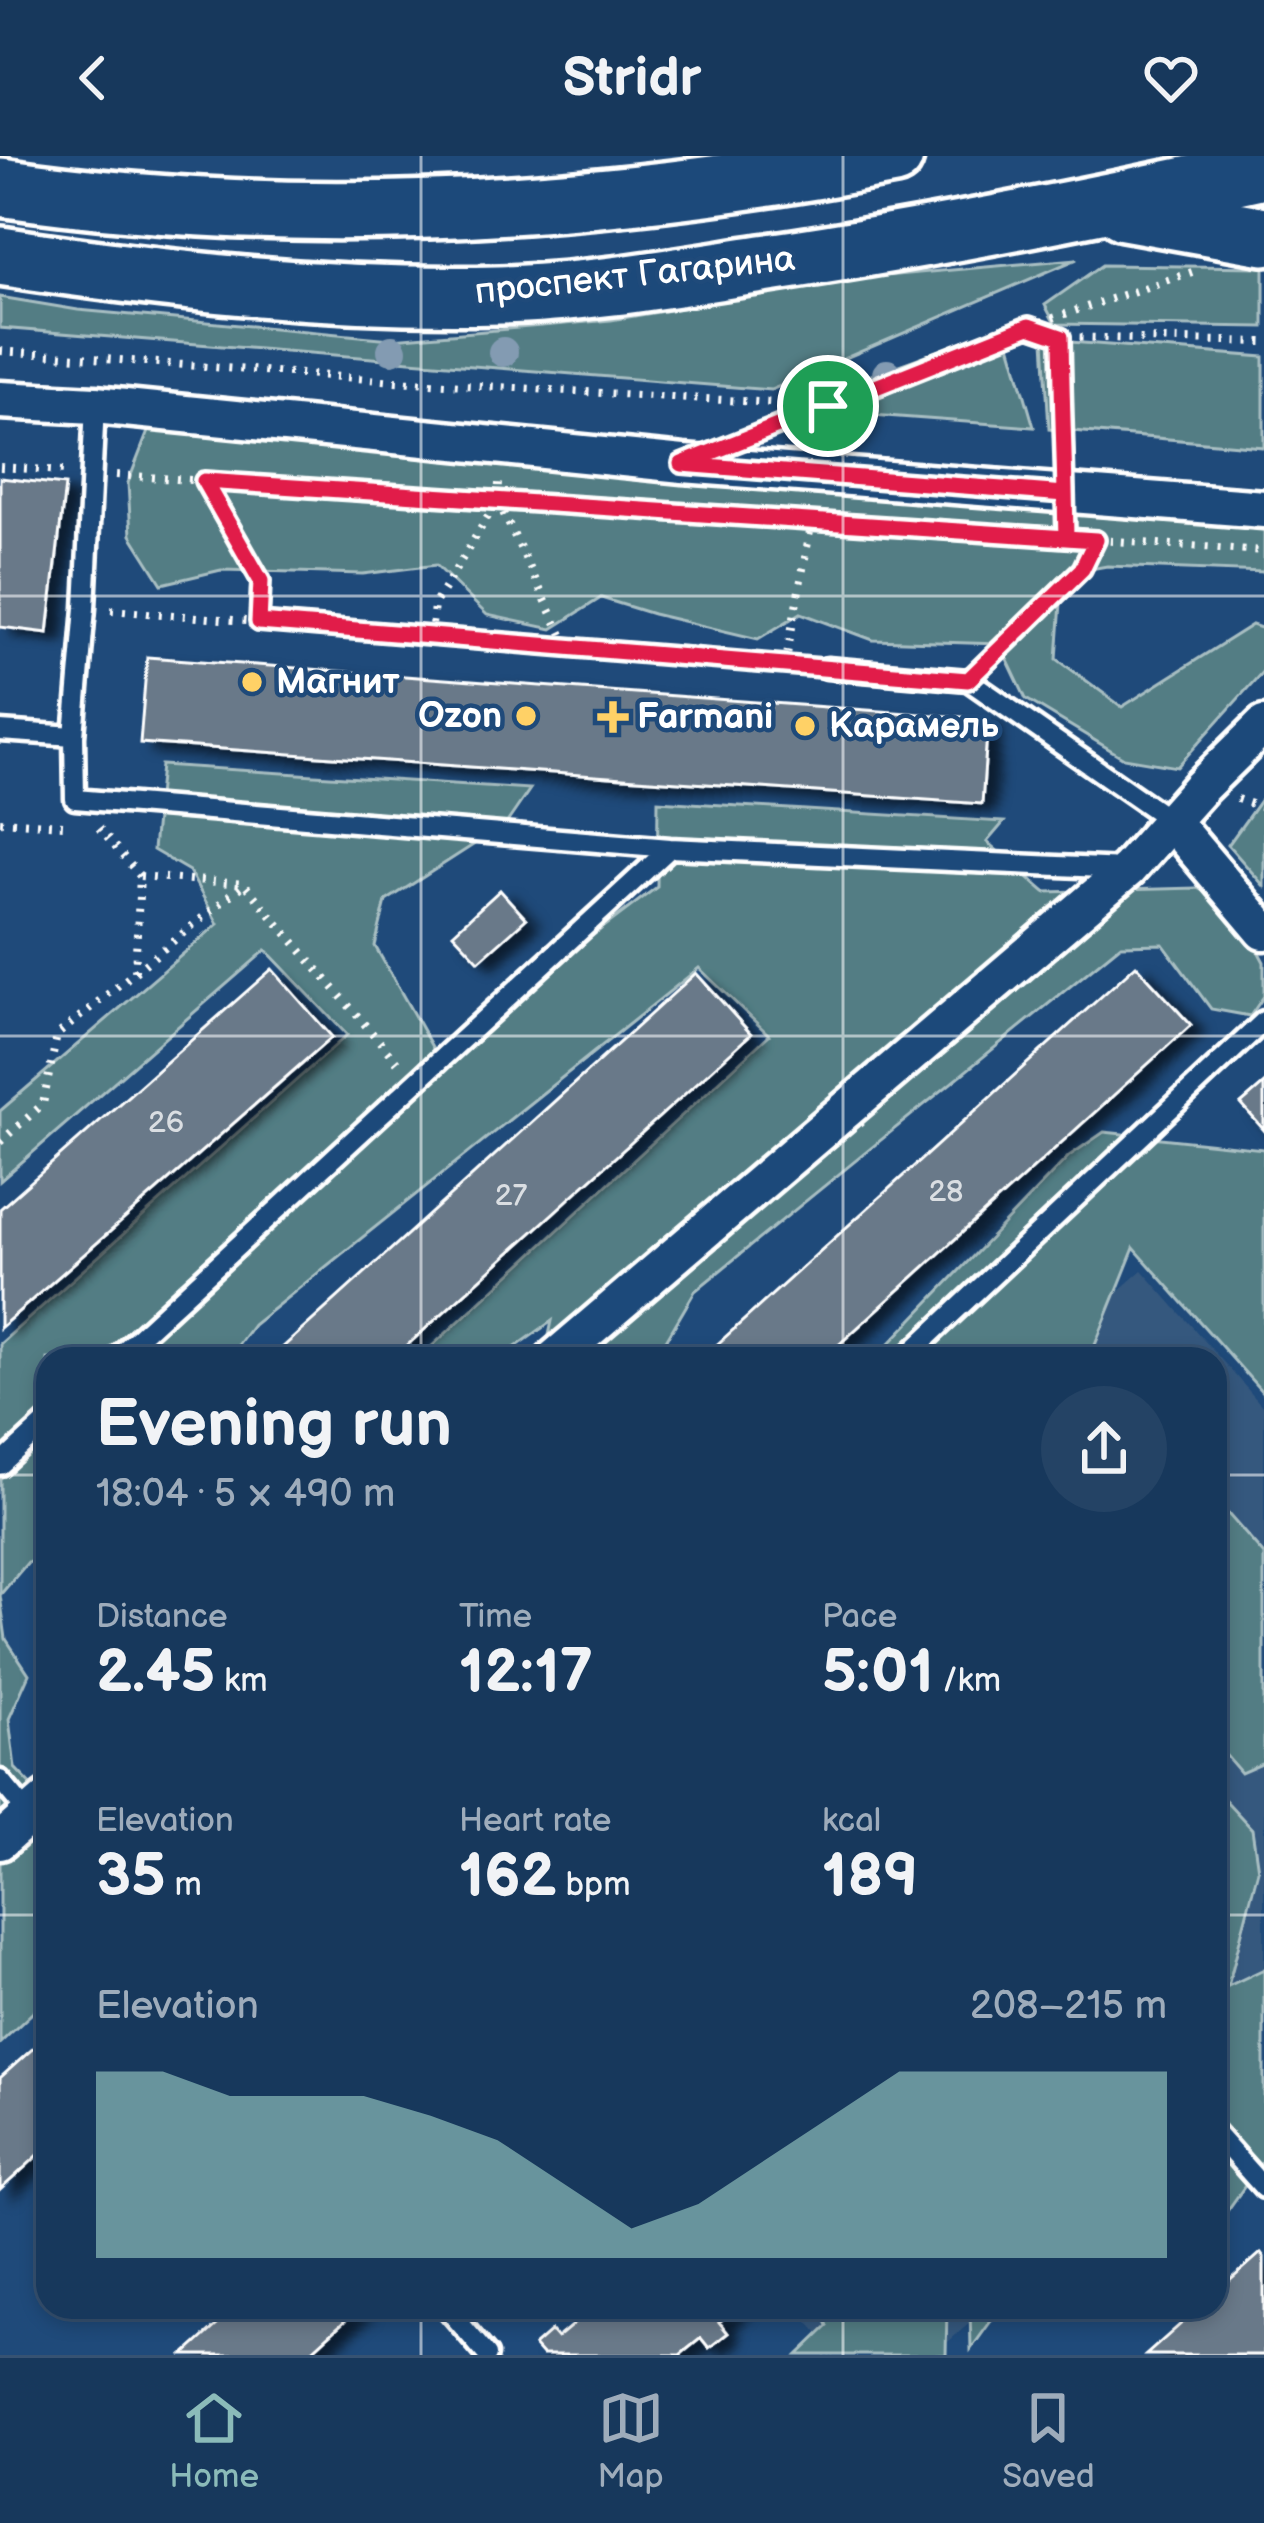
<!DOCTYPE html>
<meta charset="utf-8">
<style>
:root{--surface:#17385c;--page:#244365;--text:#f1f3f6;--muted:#9eacbb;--line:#365272;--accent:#8bbbb9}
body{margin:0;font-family:"Balsamiq Sans",sans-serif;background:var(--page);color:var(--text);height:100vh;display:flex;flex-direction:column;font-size:45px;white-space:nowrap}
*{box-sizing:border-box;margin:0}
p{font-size:39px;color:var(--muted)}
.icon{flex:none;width:66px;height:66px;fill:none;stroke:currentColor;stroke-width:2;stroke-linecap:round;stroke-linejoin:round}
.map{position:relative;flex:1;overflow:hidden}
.drawer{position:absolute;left:36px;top:1191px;width:1191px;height:972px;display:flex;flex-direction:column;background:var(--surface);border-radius:36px;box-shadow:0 6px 18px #0003,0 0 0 3px var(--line)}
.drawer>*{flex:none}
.pin{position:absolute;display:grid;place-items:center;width:102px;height:102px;color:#fff;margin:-51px;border:6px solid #fff;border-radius:50%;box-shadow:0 3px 12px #0007}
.round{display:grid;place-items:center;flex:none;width:126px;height:126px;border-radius:63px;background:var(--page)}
.head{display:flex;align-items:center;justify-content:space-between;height:204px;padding:0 60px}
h1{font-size:66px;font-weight:600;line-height:90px}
.stats{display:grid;grid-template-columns:repeat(3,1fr);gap:18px;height:204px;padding:12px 60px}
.stats div{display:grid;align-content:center}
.stats b{font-size:60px;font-weight:600}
.stats small{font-size:33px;font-weight:400}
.stats p{font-size:33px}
.chart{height:336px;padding:24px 60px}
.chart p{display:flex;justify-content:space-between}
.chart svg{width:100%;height:216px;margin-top:12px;fill:var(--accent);opacity:.7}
header{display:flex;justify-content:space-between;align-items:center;height:156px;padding:0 60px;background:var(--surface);font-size:54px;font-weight:600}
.tab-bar{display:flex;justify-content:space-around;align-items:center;height:168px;border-top:3px solid var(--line);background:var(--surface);font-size:33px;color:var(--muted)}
.tab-bar a{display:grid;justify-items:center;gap:6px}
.tab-bar .selected{color:var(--accent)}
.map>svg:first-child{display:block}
</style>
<header><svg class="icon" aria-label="back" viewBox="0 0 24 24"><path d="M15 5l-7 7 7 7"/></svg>Stridr<svg class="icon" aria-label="heart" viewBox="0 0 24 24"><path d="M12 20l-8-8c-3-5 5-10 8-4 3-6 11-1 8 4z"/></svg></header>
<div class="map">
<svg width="1264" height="2199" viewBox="0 0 1264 2199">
<defs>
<filter id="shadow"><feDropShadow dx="13" dy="8" stdDeviation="6" flood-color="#0009"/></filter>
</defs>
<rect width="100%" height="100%" fill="#1f4a7a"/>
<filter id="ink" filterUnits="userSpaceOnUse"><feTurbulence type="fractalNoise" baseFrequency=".00833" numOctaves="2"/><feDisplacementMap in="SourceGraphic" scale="24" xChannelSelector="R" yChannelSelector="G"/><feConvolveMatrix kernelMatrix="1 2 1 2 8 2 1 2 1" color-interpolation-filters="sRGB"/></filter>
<g filter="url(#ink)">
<path fill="#35587e" d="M1142,1114L1264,1252V1906L1215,1950V1203H1041Z
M794,2151H988L933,2199H839Z"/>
<path fill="#527d84" stroke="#a8bec2" stroke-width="3" d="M1077,103L771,234L0,172V141L78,154L392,183L611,164L851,123Z
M1102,109L1264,111V171L1055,168L1045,149Z
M1005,171L1034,271L832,256L829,234Z
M1044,184L1264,201V291L1049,273Z
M149,273L1264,370V416L1107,410L1063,418L1057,503L1122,551L1252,469L1264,473V514L1177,611L1124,602L1026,543L1000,488L873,484L801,457L758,483L653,458L601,442L552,473L487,459L436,409L363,418L221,414L162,428L131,379L128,327Z
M161,609L530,633L506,668L386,745L375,790L436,898L657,731L658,645L1004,666L987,686L1045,736L1197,732L1234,750L1264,806V840L1250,860L1211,853L1163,788L1121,789L695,1135L655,1203H544L552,1165L499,1203H418L769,879L699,812L253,1169L228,1203H48V1403L28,1406L0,1439L6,1483L29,1518L9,1563L15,1612L48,1646V1842L0,1887V1188L347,879L266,794L0,1025V955L218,768L189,715L153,694Z
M1264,639V730L1228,689Z
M1104,976L1264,993V1238L1134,1092L1091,1199L1086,1203H889L888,1189L1069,1000Z
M1215,1343L1264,1399V1607L1241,1617L1215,1587Z
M1215,1633L1252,1673L1258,1714L1228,1830L1264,1813V2003L1215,2072Z
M821,2151H947L946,2199H798L828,2170Z
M970,2151H1001L971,2193Z"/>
<path fill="#697989" stroke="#fff" stroke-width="3" filter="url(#shadow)" d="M0,322L65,329L48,477L0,471Z
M147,501L988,563L982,648L140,587Z
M500,734L526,763L479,805L453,777Z
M1136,809L1191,869L823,1203H701Z
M272,813L332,881L0,1172V1053Z
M696,817L751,878L392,1203H270Z
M1264,928V974L1241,948Z
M48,1879V1990L0,2034V1922Z
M1261,2097L1264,2101V2199H1146L1200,2151H1215V2138Z
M237,2151H360L307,2199H184Z
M594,2151H737L719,2166L728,2177L709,2192L701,2182L680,2199H542L534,2190L551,2175L557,2182Z"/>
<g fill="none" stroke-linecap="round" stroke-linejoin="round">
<defs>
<path id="service" d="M827,512L968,524L1171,665
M0,575L74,580L75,643L670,692L1124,713
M74,580L85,452L95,249
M115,1203L670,692
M904,1203L1264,865
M0,1309L48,1265
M0,1624L48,1681
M1215,1977L1264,2032
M446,2151L487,2199"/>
<path id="minor" d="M0,244L95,249L683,308L1264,353
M1171,665L1264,775
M554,1203L1128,713L1201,631L1264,569
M0,1685L48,1643"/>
<path id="primary" d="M0,31C296,74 601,55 894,0
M1124,55L1264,80
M0,100C165,125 333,143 500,139C587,137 676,121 762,108C931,83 1098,50 1264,13"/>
</defs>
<use href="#service" stroke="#fff" stroke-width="27"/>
<use href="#minor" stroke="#fff" stroke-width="45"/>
<use href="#primary" stroke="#fff" stroke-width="66"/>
<path stroke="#fff" stroke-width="8" stroke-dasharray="3 9" stroke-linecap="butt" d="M1033,172L1061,181L1264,186
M1061,181L1064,303
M0,195L395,225L828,250
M762,276L1029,170L1192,116
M0,311L65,315
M116,319L1264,395
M205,326L261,425L259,466
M498,346L568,491
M111,454L801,510
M431,480L434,449L498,344L499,327
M986,506L1081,413L1096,385
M785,509L812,365
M1237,643L1264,652
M0,665L64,669
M99,672L140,720L135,815
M140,720L244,728L398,907
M0,986L43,948L57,879L244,728"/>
<use href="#service" stroke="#1f4a7a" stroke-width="18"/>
<use href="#minor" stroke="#1f4a7a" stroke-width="36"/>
<use href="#primary" stroke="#1f4a7a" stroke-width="57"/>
</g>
<g fill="#839bb2">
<circle cx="392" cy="194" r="15"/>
<circle cx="503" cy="196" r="15"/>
<circle cx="887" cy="218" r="15"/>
</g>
</g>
<g fill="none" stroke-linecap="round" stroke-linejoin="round" filter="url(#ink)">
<defs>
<path id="route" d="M828,250L1029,170L1061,181C1062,248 1065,315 1066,382L204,325L261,425L259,466L968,524L1082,413L1096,384L1066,382L1065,338L682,308L828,250"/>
</defs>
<use href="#route" stroke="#fff" stroke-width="24"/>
<use href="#route" stroke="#e11d48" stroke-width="15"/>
</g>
<path fill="none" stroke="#fff" stroke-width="3" stroke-opacity="0.55" d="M421,0V1203M843,0V1203M0,440H1264M0,880H1264M0,1319H48M1215,1319H1264M0,1759H48M1215,1759H1264M421,2151V2199M843,2151V2199"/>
<g fill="#ffd166" stroke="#1f4a7a" stroke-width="4.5">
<circle cx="252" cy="526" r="12"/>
<circle cx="526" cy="560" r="12"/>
<path d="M607 543h12v12h12v12h-12v12h-12v-12h-12v-12h12z"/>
<circle cx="805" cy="570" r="12"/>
</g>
<g text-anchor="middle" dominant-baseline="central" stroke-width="9" stroke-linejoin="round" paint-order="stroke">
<g font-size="30" fill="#dadee2">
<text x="166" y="967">26</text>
<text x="946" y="1036">28</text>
<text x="511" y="1040">27</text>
</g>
<g font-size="36" fill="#fff" stroke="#1f4a7a">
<text transform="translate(635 120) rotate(-6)">проспект Гагарина</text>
</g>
<g font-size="36" font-weight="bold" fill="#fff" stroke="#1f4a7a" text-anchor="start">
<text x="276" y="526">Магнит</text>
<text x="502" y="560" text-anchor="end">Ozon</text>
<text x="637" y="561">Farmani</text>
<text x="829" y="570">Карамель</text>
</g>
</g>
</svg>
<div class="pin" style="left:828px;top:250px;background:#1e9e55"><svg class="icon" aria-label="arrive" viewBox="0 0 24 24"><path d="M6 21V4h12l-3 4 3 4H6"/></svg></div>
<section class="drawer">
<div class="head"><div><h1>Evening run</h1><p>18:04 · 5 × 490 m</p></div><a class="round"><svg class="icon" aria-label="share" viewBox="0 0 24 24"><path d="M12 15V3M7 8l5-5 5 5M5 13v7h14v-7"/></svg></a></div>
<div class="stats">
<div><p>Distance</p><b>2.45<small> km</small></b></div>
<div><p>Time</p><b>12:17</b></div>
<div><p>Pace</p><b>5:01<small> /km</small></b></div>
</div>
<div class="stats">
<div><p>Elevation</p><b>35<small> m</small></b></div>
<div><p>Heart rate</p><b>162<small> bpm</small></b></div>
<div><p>kcal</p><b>189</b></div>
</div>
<div class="chart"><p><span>Elevation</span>208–215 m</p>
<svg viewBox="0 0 160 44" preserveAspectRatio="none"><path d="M0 44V6L10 6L20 11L30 11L40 11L50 15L60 20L70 29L80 38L90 33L100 24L110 15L120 6L130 6L140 6L150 6L160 6V44z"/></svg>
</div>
</section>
</div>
<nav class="tab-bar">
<a class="selected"><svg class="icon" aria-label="home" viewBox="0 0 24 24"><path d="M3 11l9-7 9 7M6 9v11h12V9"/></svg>Home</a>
<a><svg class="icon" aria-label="map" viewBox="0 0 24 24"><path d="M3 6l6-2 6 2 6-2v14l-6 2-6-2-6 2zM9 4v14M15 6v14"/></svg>Map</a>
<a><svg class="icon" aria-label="saved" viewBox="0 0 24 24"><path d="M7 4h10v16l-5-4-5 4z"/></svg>Saved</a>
</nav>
